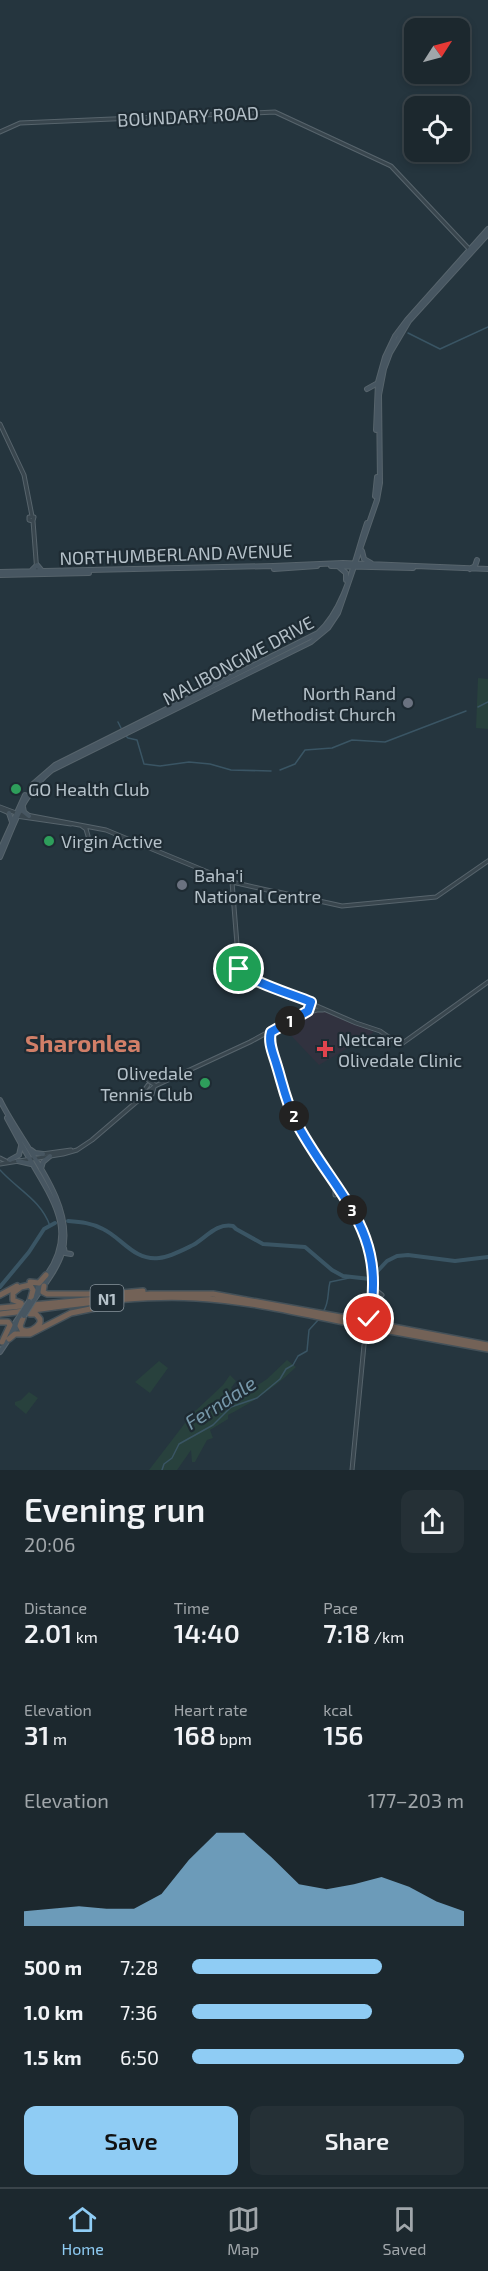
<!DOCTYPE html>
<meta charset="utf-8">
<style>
:root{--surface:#1c282e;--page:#253036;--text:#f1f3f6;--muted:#a0a6aa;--line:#3a444a;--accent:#8fccf4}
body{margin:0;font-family:"Exo 2",sans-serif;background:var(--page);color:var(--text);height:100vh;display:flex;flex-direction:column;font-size:22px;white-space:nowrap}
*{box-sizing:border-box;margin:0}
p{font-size:20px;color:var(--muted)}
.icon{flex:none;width:33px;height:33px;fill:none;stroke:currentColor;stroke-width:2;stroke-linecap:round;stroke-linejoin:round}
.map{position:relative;height:1470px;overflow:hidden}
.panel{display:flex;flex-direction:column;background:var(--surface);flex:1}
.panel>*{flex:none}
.needle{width:39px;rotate:54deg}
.fabs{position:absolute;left:404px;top:18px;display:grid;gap:12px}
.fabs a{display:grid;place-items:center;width:66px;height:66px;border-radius:12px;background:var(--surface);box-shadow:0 3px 9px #0003,0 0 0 2px var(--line);font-size:30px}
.pin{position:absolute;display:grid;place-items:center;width:51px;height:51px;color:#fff;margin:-26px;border:3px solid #fff;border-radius:50%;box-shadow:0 2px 6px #0007}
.km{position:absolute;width:30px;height:30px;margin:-15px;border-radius:50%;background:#222;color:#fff;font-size:16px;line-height:30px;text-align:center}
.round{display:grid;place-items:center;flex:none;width:63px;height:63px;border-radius:12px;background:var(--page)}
.head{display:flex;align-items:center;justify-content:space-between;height:102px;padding:0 24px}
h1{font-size:33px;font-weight:600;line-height:45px}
.stats{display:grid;grid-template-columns:repeat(3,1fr);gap:9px;height:102px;padding:6px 24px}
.stats div{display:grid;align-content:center}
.stats b{font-size:26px;font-weight:600}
.stats small{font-size:16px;font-weight:400}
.stats p{font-size:16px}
.chart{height:168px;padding:12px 24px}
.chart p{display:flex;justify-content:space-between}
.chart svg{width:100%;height:108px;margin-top:6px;fill:var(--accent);opacity:.7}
.button{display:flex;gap:12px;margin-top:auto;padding:12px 24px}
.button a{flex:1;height:69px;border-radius:12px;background:var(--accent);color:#111;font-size:24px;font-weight:600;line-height:69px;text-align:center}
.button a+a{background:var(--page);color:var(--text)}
ul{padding:0 24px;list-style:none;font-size:20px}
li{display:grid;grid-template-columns:96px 72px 1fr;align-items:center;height:45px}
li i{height:15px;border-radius:8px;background:var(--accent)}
.dock{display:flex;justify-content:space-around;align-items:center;height:84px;border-top:2px solid var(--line);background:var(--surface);font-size:16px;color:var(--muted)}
.dock a{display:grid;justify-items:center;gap:3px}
.dock .selected{color:var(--accent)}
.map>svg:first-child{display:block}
</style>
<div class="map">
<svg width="488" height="1470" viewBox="0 0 488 1470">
<rect width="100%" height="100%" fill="#25353e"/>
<path fill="#31323f" d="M319,1010L338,1016L374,1032L319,1065L282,1026L300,1016Z"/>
<path fill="#28413d" d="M478,678L488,679V729L476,728Z
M287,1360L296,1367C276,1387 253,1402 228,1415V1419L210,1430L213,1438L207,1440L195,1462H192L191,1450L177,1470H149L192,1414L223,1385L230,1375L236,1381L231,1388L242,1396L267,1379Z
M159,1361L168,1368L150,1393L135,1382Z
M29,1392L38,1398L26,1414L15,1405V1402L21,1400Z"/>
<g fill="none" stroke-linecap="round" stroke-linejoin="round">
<path stroke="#3a5564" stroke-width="1.5" d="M408,333L440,349L488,327
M478,707L488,702
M118,722L121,728
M126,736L128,738L137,740L144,764L160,766L189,762L210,764L231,770L271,771
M280,770L295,764L305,750L332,748L352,740L385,742L466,711
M0,1170C18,1190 41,1200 50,1226
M323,1312C330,1302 327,1293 330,1282L349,1278
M162,1470L164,1464L172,1458L179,1444L213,1425L231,1407L257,1398L280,1379L286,1369L293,1365L298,1356L307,1351L309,1330L319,1319"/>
<path stroke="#3a5564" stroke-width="4" d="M68,1221C81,1222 92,1223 103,1229C122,1238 134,1261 159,1258C170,1257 183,1250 193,1245C207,1237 216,1223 233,1226L236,1229L263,1244L305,1247L332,1270L343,1276L370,1279L387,1261L397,1256L408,1255L455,1261L488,1257
M0,1287L29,1252L44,1229L55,1223"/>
<defs>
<path id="tertiary" d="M0,132L20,123L275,112L391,166L471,251
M0,424L24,475L32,516
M33,521L34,517H29V520L33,521L37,573
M0,807L16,813L106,830L232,882L280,893
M0,809L9,813
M16,816L71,824
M82,826L86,829L88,836
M232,882L239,969L251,978
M278,892L342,906L436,897L488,861
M250,977L356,1023L380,1031L400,1045L488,982
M306,1013L317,1010H323
M267,1033L286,1095
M148,1080L155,1085
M143,1092L148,1085
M285,1094L294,1121L358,1215L369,1242L373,1268V1298L364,1345L352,1470
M151,1098L154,1087
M42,1154L71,1150
M0,1158L6,1161
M0,1164L63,1154L77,1150L92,1140L155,1086L250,1042L316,1006
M327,1172L359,1222
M335,1195V1187
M374,1286L377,1291L382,1295"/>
<path id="secondary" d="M367,389L376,384
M376,430L378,382L385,357L395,336L407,320L488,229
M375,496L377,477
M362,551L364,559L371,563
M331,566L413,568
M339,567L346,573V580
M274,569L317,566
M470,569L475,566L477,560
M31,571L37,565L42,571
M0,572L273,566L343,563L488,569
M0,575L89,573
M33,784L55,765L318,633C346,608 355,558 367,523
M23,807L24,812L29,816
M9,813L12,822
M0,850L25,795
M0,857C15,823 22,794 52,770L311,642L328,628L338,613L377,500L380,483L379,395L384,369L390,353L409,321L488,234
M0,1100C21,1144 77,1203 62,1253C57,1270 43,1286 34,1300
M7,1118C16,1135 26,1153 36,1170C58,1207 75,1236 46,1276
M31,1150L35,1153L43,1154
M10,1160L19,1155L21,1146
M18,1161L31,1164
M41,1169L43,1162L50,1156
M64,1248L65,1253L71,1254
M33,1296L42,1282
M9,1332L19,1317
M0,1352L20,1322"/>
<path id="motorway" d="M30,1282L39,1283L46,1275
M44,1286L43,1292L47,1294H103
M110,1294L143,1291
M0,1295L17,1286
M21,1303L13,1300V1293L21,1287L30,1285L33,1290L30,1301
M0,1308L150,1294H213L363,1321
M0,1314C62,1307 134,1294 196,1298C252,1301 308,1315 363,1326
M23,1318L20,1326L22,1330C29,1333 36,1329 40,1323V1319L36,1314H30
M0,1322H8L10,1325L2,1342
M372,1323L488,1345
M373,1328L488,1349
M9,1339L15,1334H30L71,1313L100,1307"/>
</defs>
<use href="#tertiary" stroke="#57646c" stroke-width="5"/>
<use href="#secondary" stroke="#57646c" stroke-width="6"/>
<use href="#motorway" stroke="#445159" stroke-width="8"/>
<use href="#tertiary" stroke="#39464e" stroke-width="3"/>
<use href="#secondary" stroke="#475661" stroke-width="4"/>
<use href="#motorway" stroke="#736257" stroke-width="5"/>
<defs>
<path id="secondary-bridge" d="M24,1316L34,1300
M19,1317L29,1301"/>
<path id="motorway-bridge" d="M363,1321L372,1323
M363,1326L373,1328"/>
</defs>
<use href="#secondary-bridge" stroke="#57646c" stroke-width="6" stroke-linecap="butt"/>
<use href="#motorway-bridge" stroke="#445159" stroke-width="8" stroke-linecap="butt"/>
<use href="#secondary-bridge" stroke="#475661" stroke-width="4"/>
<use href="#motorway-bridge" stroke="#736257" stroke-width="5"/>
</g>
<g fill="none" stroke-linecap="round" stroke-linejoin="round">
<defs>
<path id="route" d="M239,969C247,981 295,995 311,1002L308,1011L271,1032C268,1042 273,1053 276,1063C282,1082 286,1102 295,1120C332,1192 389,1228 369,1319"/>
</defs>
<use href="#route" stroke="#fff" stroke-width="12"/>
<use href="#route" stroke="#1a73e8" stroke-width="8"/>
</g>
<g fill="#6b7280" stroke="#1e2b33" stroke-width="2">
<circle cx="408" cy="703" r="6"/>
<circle cx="182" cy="885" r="6"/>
</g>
<g fill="#2e9e5b" stroke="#1e2b33" stroke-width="2">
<circle cx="16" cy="789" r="6"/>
<circle cx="49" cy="841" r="6"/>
<circle cx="205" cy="1083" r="6"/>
</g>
<path fill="#e0444e" stroke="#1e2b33" stroke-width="2" d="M322 1040h6v6h6v6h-6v6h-6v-6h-6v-6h6z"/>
<g text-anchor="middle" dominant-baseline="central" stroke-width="4.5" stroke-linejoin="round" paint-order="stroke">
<rect fill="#1e2b33" stroke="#88949c" stroke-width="1.5" x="90.5" y="1285" width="33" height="26" rx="4.5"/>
<g font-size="16" font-weight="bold" fill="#b5c1c9">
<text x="107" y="1298">N1</text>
</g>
<g font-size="18" fill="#b5c1c9" stroke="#1e2b33">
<text transform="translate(188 116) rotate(-3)">BOUNDARY ROAD</text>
<text transform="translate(176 554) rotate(-2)">NORTHUMBERLAND AVENUE</text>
<text transform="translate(238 660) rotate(-28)">MALIBONGWE DRIVE</text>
</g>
<g font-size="18" fill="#b5c1c9" stroke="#1e2b33" text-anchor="start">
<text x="396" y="693" text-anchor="end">North Rand<tspan x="396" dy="21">Methodist Church</tspan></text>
<text x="28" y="789">GO Health Club</text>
<text x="61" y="841">Virgin Active</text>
<text x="194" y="875">Baha'i<tspan x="194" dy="21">National Centre</tspan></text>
<text x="338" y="1039">Netcare<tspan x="338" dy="21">Olivedale Clinic</tspan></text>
<text x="193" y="1073" text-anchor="end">Olivedale<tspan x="193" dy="21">Tennis Club</tspan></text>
</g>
<g font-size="20" font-style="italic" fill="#7798aa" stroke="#1e2b33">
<text transform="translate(220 1402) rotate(-33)">Ferndale</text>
</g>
<g font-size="24" font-weight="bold" fill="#d17f68" stroke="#1e2b33">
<text x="83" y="1042">Sharonlea</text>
</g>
</g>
</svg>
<div class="fabs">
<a><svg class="needle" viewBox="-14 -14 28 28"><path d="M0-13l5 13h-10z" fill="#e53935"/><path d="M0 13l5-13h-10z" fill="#a0a6aa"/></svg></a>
<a><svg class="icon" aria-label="locate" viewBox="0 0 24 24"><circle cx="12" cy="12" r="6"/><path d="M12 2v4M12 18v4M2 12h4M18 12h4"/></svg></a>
</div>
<div class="pin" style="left:239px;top:969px;background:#1e9e55"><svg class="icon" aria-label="arrive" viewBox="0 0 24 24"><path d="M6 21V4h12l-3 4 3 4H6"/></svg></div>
<div class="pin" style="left:369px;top:1319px;background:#d93025"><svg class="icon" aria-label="check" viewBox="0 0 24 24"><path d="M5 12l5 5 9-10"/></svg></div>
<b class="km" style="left:290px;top:1021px">1</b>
<b class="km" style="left:294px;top:1116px">2</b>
<b class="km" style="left:352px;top:1210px">3</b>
</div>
<section class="panel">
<div class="head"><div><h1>Evening run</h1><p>20:06</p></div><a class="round"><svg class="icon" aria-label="share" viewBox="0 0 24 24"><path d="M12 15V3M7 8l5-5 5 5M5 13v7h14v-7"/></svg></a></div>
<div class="stats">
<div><p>Distance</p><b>2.01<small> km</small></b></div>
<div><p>Time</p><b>14:40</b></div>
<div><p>Pace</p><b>7:18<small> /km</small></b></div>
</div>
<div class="stats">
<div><p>Elevation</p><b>31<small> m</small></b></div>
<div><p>Heart rate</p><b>168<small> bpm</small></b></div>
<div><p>kcal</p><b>156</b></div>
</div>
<div class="chart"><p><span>Elevation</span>177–203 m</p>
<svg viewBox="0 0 160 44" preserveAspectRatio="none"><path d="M0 44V38L10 37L20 36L30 37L40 37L50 31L60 17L70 6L80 6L90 16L100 27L110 29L120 27L130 24L140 28L150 34L160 38V44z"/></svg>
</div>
<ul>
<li><b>500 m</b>7:28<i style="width:70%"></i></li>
<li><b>1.0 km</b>7:36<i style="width:66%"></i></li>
<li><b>1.5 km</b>6:50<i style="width:100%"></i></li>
</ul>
<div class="button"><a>Save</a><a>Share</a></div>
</section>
<nav class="dock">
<a class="selected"><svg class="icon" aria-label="home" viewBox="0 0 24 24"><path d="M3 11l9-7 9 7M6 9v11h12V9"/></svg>Home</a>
<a><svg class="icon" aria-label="map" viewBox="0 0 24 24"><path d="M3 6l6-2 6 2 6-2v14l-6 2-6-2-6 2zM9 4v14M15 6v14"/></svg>Map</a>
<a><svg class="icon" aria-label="saved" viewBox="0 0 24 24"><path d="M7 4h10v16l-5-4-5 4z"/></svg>Saved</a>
</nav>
